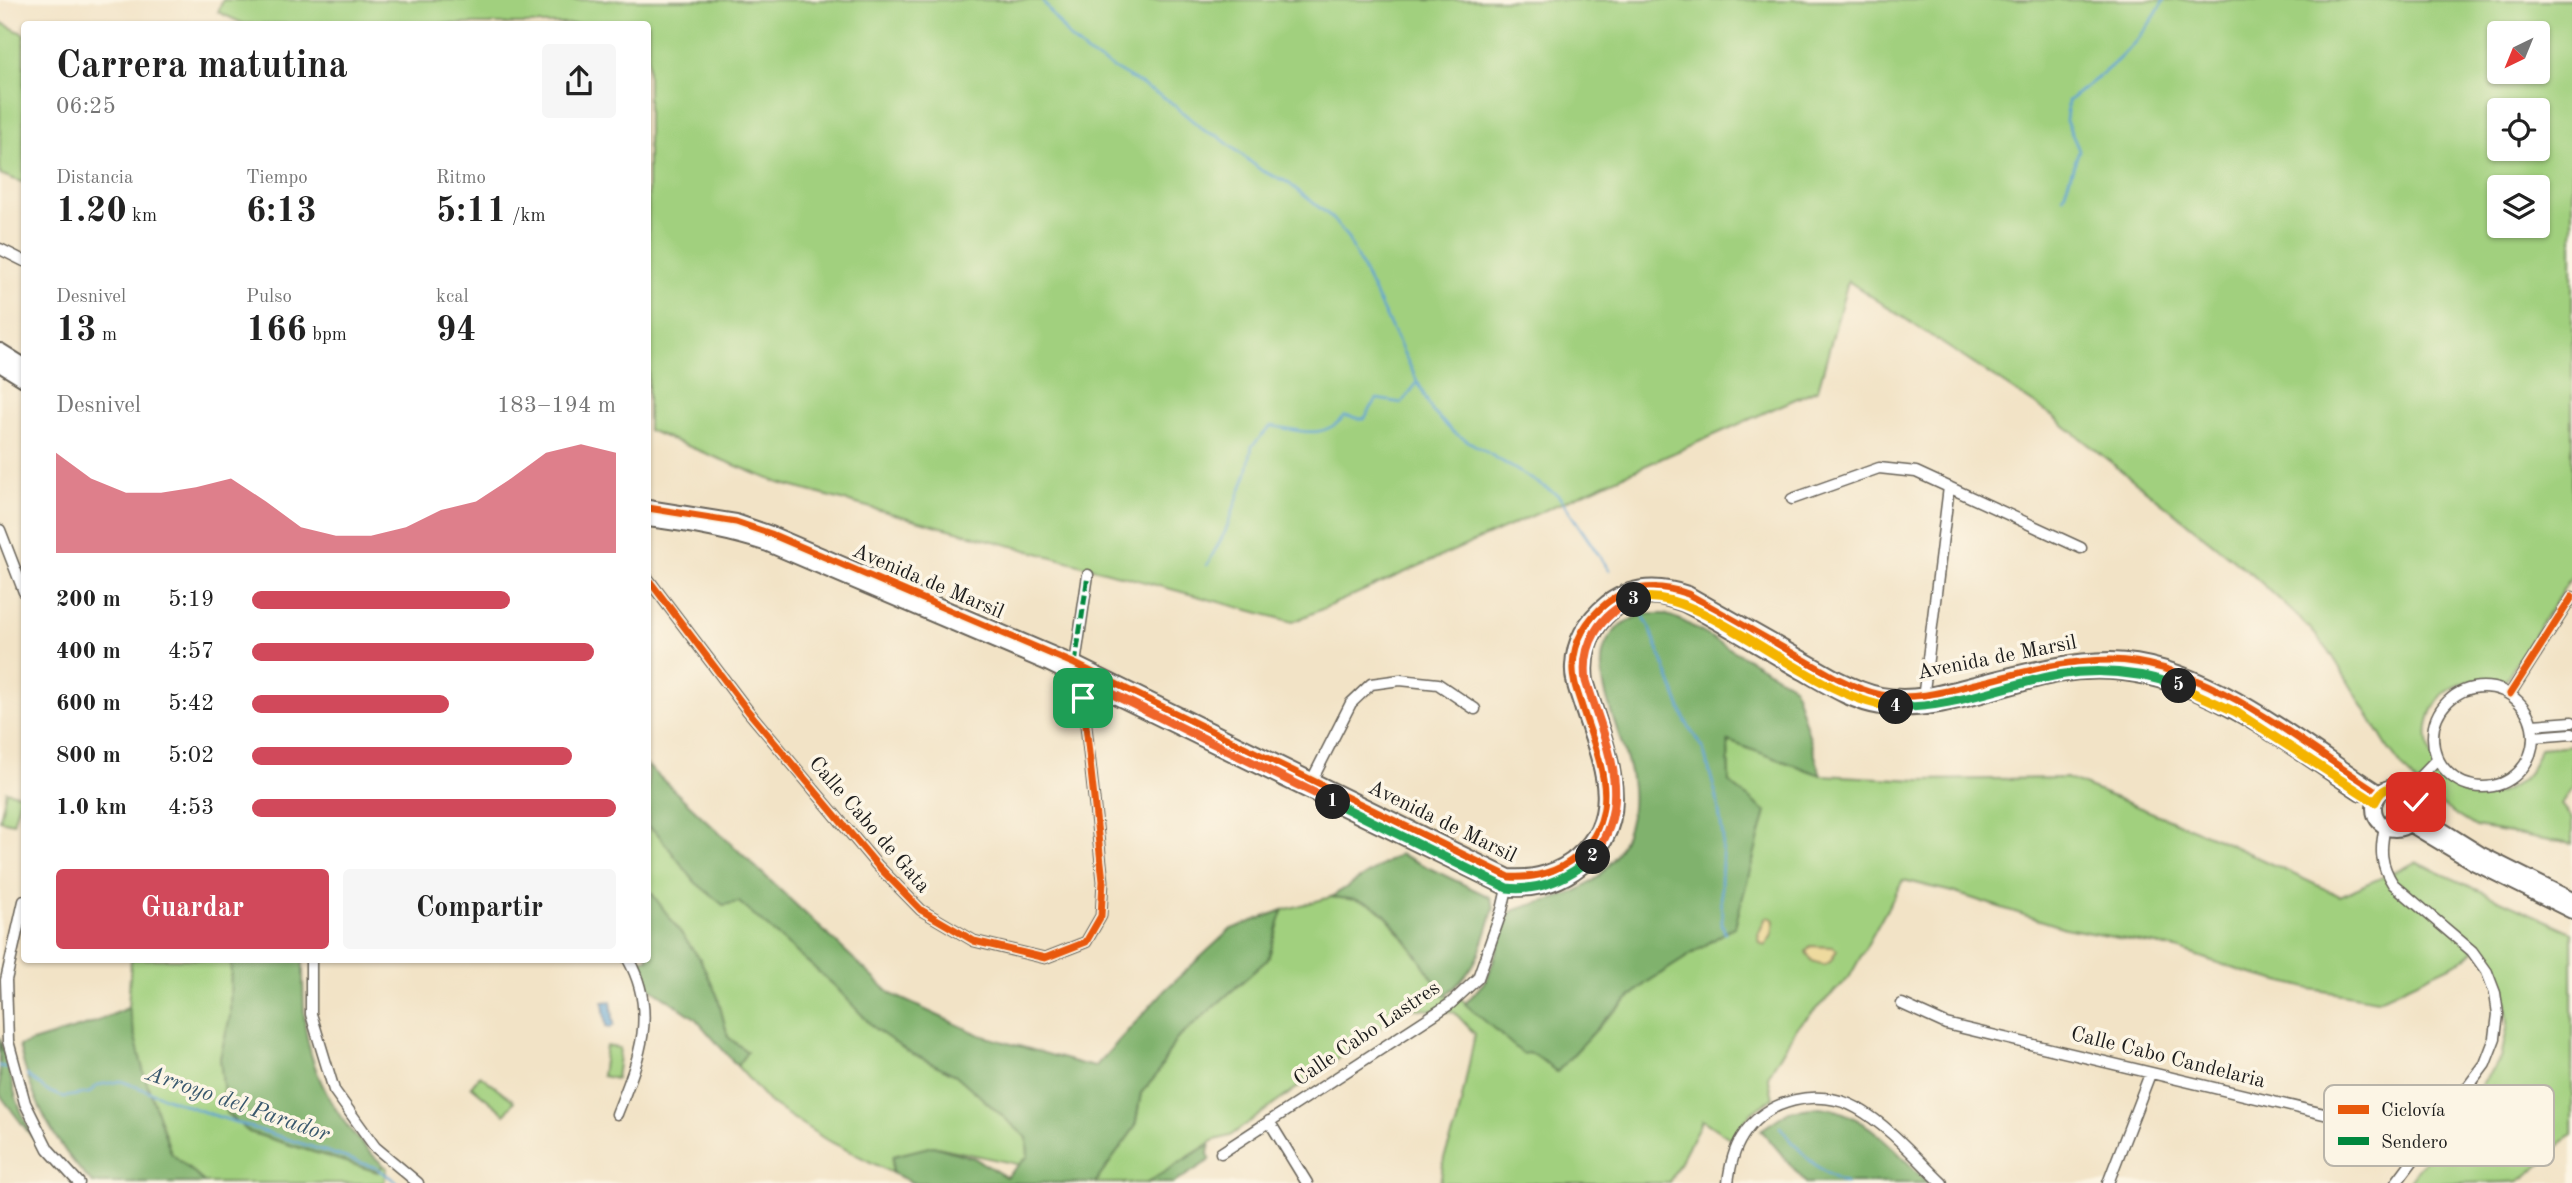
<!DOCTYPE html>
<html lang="es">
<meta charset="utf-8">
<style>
:root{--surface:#fff;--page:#f6f6f6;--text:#222;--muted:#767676;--accent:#d1495b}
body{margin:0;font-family:"Old Standard TT",serif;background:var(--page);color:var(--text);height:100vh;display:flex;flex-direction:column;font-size:26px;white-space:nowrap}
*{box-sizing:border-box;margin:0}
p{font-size:23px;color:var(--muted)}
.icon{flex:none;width:38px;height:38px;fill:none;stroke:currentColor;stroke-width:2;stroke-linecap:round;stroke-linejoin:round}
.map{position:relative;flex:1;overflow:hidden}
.details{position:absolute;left:21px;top:21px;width:630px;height:942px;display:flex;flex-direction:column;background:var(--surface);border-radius:7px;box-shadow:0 2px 5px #0004}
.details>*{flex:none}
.needle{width:46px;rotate:223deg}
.controls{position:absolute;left:2487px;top:21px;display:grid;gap:14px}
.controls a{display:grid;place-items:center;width:63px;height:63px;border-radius:7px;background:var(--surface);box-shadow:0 2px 5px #0004;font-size:35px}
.pin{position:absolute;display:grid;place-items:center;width:60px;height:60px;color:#fff;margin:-30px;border-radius:14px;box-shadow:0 4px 10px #0006}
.km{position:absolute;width:35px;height:35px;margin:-18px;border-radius:50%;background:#222;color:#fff;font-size:19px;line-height:35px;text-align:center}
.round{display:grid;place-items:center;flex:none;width:74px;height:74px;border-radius:7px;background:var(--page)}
.head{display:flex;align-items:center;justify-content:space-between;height:119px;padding:0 35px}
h1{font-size:38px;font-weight:700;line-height:52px}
.metrics{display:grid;grid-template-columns:repeat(3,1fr);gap:10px;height:119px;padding:7px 35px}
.metrics div{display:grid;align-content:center}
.metrics b{font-size:35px;font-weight:700}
.metrics small{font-size:19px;font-weight:400}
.metrics p{font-size:19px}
.chart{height:196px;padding:14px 35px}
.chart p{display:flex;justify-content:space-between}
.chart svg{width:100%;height:126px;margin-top:7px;fill:var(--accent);opacity:.7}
.cta{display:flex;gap:14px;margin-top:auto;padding:14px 35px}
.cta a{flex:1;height:80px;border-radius:7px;background:var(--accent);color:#fff;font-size:28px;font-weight:700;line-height:80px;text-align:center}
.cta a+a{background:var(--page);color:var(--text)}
ul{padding:0 35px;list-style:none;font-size:23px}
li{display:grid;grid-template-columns:112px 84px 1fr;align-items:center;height:52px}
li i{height:18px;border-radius:9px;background:var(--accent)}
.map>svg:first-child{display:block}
</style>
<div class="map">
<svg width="2572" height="1183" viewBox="0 0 2572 1183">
<rect width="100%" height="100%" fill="#fcf5e5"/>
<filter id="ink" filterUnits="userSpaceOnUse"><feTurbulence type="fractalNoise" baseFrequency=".0143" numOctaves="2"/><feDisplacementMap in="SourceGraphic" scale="14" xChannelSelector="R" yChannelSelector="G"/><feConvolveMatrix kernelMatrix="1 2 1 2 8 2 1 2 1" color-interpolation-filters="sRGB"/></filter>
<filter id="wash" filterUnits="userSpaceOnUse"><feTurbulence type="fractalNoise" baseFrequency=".00686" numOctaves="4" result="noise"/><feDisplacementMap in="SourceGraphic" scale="28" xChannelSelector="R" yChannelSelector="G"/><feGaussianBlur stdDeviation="1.57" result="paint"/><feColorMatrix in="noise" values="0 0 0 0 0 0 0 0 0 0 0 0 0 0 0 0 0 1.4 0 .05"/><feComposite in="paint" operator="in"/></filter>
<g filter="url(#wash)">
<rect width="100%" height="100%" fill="#f2e3c6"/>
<path fill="#a1d07e" stroke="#5e764d" stroke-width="2" fill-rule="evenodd" d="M223,0H2572V576L2504,682C2492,680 2479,678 2467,682C2393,704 2434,821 2504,791C2523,783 2535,768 2540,748L2572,745V787L2561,804L2572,820V844L2476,827L2441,805L2414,782L2388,748L2332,655L2310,628L2255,577L2054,417L1848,281L1818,389L1293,622L779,483L648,430V24H244L218,12ZM2499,33H2538V72H2499ZM2499,110H2538V149H2499ZM2499,187H2538V226H2499Z
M0,22L24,34V183L0,174Z
M1728,741L1821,775L1919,780L2066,778L2218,839L2340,896L2416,862L2572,932V1134C2553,1148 2540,1169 2519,1181C2510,1183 2425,1183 2408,1183L2501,1058L2508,1024L2505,991L2495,967L2479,945L2465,959L2377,1000L2311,989L2244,972L2177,949L2065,928L1952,892L1903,880L1849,978L1797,1027L1768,1076L1773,1098L1751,1113L1731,1139L1702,1120L1669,1183H1440L1444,1158L1457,1123L1475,1034L1454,1012L1408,1008L1230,1136L1215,1140L1147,1183H1095L1135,1127L1141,1093L1156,1076L1175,1041L1268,959L1283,910L1331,897L1357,900L1372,904L1387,917L1425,966L1444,996H1457L1557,1072L1607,1018L1646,983L1735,926L1748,874L1754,858L1729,782Z
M6,791L21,795L13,823L0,820Z
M648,826L657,833L723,905L739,902L835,986L874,1028L907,1051L956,1075L1027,1137L1028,1156L1021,1165L933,1146L893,1156L892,1173L825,1139L771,1104L737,1066L747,1052L728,1037L717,995L648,888Z
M131,959H231L230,1017L220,1058L226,1113L249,1132L378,1172L383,1165L387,1168L384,1183H205L171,1153L144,1074L128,1008Z
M606,1046L620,1048L616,1079L602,1076Z
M480,1075L514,1101L505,1114L471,1086Z"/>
<path fill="#80b26d" stroke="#4e6744" stroke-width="2" d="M1645,614H1664L1681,620L1794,686L1821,775L1728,741L1729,782L1766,812L1735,926L1646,983L1607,1018L1557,1072C1547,1065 1536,1050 1523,1054L1465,1004L1487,979L1511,912C1539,899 1569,901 1594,880C1624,855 1637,817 1631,779C1624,724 1561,639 1645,614Z
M648,766L891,994L980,1035L1082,1064L1095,1067L1165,990L1231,929L1283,910L1268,959L1175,1041L1156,1076L1141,1093L1135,1127L1095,1183H913L892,1173L893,1156L933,1146L974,1158L1006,1177L1028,1156L1027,1138L956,1075L907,1051L874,1028L835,986L739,902L723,905L695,882L657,833L648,826Z
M1400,854L1490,897L1494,907C1481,948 1480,968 1444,996C1430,975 1394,917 1374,906C1361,899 1346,899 1331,897Z
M648,888L700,959L717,995L728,1037L747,1052L737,1066L695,1018L648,986L637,959H648Z
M231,959H303C303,981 303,1003 305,1025C312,1080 342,1128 383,1165L378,1172L249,1132L226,1113L220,1058L230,1017Z
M128,1008L144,1074L171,1153L205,1183H92C54,1144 31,1099 19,1046L88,1025Z
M0,1038L17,1101L32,1137L0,1095Z
M1819,1107C1865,1111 1897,1153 1928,1183H1806L1761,1130L1789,1111Z
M1210,1144L1208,1153L1210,1160L1174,1183H1147Z"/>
<path fill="#eeda9e" stroke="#857b5d" stroke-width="2" d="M1766,917L1772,918L1774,921L1772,935L1765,946L1760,943L1758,935Z
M1810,946L1833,947L1837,950L1831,961L1825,965L1812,961L1806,952Z"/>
<path fill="#5da2d2" stroke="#3c5f77" stroke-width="2" d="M611,1001L614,1025L610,1028L606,1026L603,1002Z"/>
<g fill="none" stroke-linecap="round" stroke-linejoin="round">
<path stroke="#5da2d2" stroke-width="2.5" d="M1042,0L1071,40L1087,53L1168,100L1206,132L1218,136L1262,171L1287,182L1330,216L1347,237L1432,411L1453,432L1558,495L1609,570
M2063,197L2079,150L2066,121L2068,101C2106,72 2142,43 2164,0
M1207,565L1225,532L1247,473L1252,446L1271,426C1302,430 1321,441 1345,416L1364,419L1377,399L1402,403L1417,383
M1644,617L1649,626L1686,722L1703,749L1717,798L1723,838L1721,882L1722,924L1725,933
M0,1066L8,1068
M27,1075L47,1091L64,1097L89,1093L98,1085L121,1081L207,1113L377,1168L398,1183
M1780,1127C1799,1150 1816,1171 1845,1183"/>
</g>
</g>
<g filter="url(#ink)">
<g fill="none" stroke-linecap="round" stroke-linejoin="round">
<defs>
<path id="street" d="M0,249L24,261
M1792,499L1879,468L1916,472L2081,548
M0,530L24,592
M648,579L748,711L877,865L921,910L974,941L1045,958L1086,942L1101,916L1103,881L1083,698L1088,683
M1075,664L1088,575
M2433 737a50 50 0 1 1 100 0a50 50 0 1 1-100 0Z
M2510,694L2572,597
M1923,699L1949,487
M2532,725L2572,722
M2533,737L2572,734
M1310,784L1351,703L1371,684L1400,680L1438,684L1475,709
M2407,790L2438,758
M2385,827C2380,849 2380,864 2393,884L2472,951L2487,972L2495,993L2498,1014L2495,1038L2485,1064L2396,1183
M24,901L6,980L8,1041L25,1103L48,1149L79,1183
M311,959V1014L334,1090L375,1147L418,1183
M1902,1004L1946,1024L2429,1139
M617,1114C638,1061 659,1014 628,959
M1269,1121L1307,1183
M1221,1153L1450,1004L1478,978L1502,910L1508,884
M1728,1183C1730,1166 1733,1151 1742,1137C1765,1099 1819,1087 1857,1108C1889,1126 1916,1158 1942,1183
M2108,1183L2150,1074"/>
<path id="secondary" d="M0,351L24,366
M0,364L24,379
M648,508L736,522L771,534L1075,664L1509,877C1533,879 1560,872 1578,855C1626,812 1598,758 1582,707C1578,694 1572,680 1573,666C1574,639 1587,619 1607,603C1632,584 1659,584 1688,594L1836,678C1850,685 1865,692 1881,695C1913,701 1944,692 1975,684C2020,673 2064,660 2111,660C2205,661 2302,744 2379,793
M648,519C689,524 728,531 768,544L1045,662L1507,888C1530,891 1555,885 1574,872C1646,826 1605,745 1586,681C1581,644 1601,607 1641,598C1655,594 1670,599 1684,604C1723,624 1761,648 1799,670C1824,684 1852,703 1881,707C1942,715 1999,686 2058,675C2176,653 2268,733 2361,793
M2374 808a21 21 0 1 1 42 0a21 21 0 1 1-42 0Z
M2416,814L2480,854L2572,900
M2410,824L2475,863L2572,911"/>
</defs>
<use href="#street" stroke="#676258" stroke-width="13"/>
<use href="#secondary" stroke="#676258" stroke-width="18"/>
<use href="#street" stroke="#fff" stroke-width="10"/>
<use href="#secondary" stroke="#fff" stroke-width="14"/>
<path stroke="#00873e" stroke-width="5" stroke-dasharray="10 5" stroke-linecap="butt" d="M1075,664L1088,575"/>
<defs>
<path id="cycleway" d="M648,508L736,522L771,534L1075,664L1509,877C1533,879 1560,872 1578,855C1626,812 1598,758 1582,707C1578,694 1572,680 1573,666C1574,639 1587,619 1607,603C1632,584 1659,584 1688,594L1836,678C1850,685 1865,692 1881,695C1913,701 1944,692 1975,684C2020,673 2064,660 2111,660C2205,661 2302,744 2379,793L2381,791
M648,579L748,711L877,865L921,910L974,941L1045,958L1086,942L1101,916L1103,881L1083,698L1088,683
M2510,694L2572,597"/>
</defs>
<use href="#cycleway" stroke="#fcf5e5" stroke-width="11"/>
<use href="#cycleway" stroke="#e8590c" stroke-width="7"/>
</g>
</g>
<g fill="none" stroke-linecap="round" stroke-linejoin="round" filter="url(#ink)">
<defs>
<path id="split-1" d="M1083,698L1088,682L1333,802"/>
<path id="split-2" d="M1333,802L1507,888C1540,892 1568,878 1593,857"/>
<path id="split-3" d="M1593,857C1636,799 1605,743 1586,681C1581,645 1599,614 1634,600"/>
<path id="split-4" d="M1634,600C1694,578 1818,705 1896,707"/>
<path id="split-5" d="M1896,707C1952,709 2003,685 2058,675C2099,668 2140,672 2179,686"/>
<path id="split-6" d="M2179,686L2236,712L2375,802C2384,781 2407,783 2416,802"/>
</defs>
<use href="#split-1" stroke="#fff" stroke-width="14"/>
<use href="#split-2" stroke="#fff" stroke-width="14"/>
<use href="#split-3" stroke="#fff" stroke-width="14"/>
<use href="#split-4" stroke="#fff" stroke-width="14"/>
<use href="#split-5" stroke="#fff" stroke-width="14"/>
<use href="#split-6" stroke="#fff" stroke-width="14"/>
<use href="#split-1" stroke="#f0652b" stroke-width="9"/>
<use href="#split-2" stroke="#22a559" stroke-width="9"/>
<use href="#split-3" stroke="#f0652b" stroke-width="9"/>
<use href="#split-4" stroke="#f5b400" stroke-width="9"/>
<use href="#split-5" stroke="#22a559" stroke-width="9"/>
<use href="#split-6" stroke="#f5b400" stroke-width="9"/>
</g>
<g text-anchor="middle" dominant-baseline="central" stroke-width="7" stroke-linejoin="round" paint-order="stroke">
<g font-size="21" fill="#1c1c1c" stroke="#fcf5e5">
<text transform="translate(928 582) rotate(23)">Avenida de Marsil</text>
<text transform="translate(1997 658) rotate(-11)">Avenida de Marsil</text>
<text transform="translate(1442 822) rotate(26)">Avenida de Marsil</text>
<text transform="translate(869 825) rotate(49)">Calle Cabo de Gata</text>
<text transform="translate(1367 1034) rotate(-34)">Calle Cabo Lastres</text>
<text transform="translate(2168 1058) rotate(14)">Calle Cabo Candelaria</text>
</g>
<g font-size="23" font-style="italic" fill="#39586e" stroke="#fcf5e5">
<text transform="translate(238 1104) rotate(19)">Arroyo del Parador</text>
</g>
</g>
<rect x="2324" y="1085" width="230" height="81" rx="10" fill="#fcf5e5" stroke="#b9b4a9" stroke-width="2"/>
<rect x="2338" y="1105" width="31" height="9" fill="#e8590c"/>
<rect x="2338" y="1137" width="31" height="8" fill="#00873e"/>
<g font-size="19" fill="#1c1c1c">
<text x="2381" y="1116">Ciclovía</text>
<text x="2381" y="1148">Sendero</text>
</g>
</svg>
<div class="controls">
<a><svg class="needle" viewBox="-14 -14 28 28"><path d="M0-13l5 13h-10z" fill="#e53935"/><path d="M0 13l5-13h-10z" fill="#767676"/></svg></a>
<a><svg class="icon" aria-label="locate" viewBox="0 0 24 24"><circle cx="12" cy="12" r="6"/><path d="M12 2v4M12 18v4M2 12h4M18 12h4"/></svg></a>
<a><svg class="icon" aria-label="layers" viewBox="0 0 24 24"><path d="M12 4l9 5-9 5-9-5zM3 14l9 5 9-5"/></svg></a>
</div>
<div class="pin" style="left:1083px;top:698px;background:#1e9e55"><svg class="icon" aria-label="arrive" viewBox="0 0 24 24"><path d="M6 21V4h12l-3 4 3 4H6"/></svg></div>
<div class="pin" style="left:2416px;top:802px;background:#d93025"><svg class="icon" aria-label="check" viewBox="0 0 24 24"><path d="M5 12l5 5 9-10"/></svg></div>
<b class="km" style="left:1333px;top:802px">1</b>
<b class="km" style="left:1593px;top:857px">2</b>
<b class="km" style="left:1634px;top:600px">3</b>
<b class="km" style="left:1896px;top:707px">4</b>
<b class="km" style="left:2179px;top:686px">5</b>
<section class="details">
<div class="head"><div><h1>Carrera matutina</h1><p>06:25</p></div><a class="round"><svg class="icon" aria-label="share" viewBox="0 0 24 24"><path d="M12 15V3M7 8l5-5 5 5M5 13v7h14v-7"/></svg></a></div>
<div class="metrics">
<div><p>Distancia</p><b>1.20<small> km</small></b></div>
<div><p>Tiempo</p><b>6:13</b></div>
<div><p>Ritmo</p><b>5:11<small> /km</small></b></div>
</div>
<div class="metrics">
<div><p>Desnivel</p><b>13<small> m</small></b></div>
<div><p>Pulso</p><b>166<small> bpm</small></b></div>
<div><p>kcal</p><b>94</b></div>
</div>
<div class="chart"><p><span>Desnivel</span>183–194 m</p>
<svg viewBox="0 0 160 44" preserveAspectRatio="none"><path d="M0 44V9L10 18L20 23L30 23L40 21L50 18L60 26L70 35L80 38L90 38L100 35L110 29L120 26L130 18L140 9L150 6L160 9V44z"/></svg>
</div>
<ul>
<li><b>200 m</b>5:19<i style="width:71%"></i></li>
<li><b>400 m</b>4:57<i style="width:94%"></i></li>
<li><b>600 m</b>5:42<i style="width:54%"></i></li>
<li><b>800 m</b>5:02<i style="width:88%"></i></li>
<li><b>1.0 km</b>4:53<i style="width:100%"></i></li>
</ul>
<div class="cta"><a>Guardar</a><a>Compartir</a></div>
</section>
</div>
